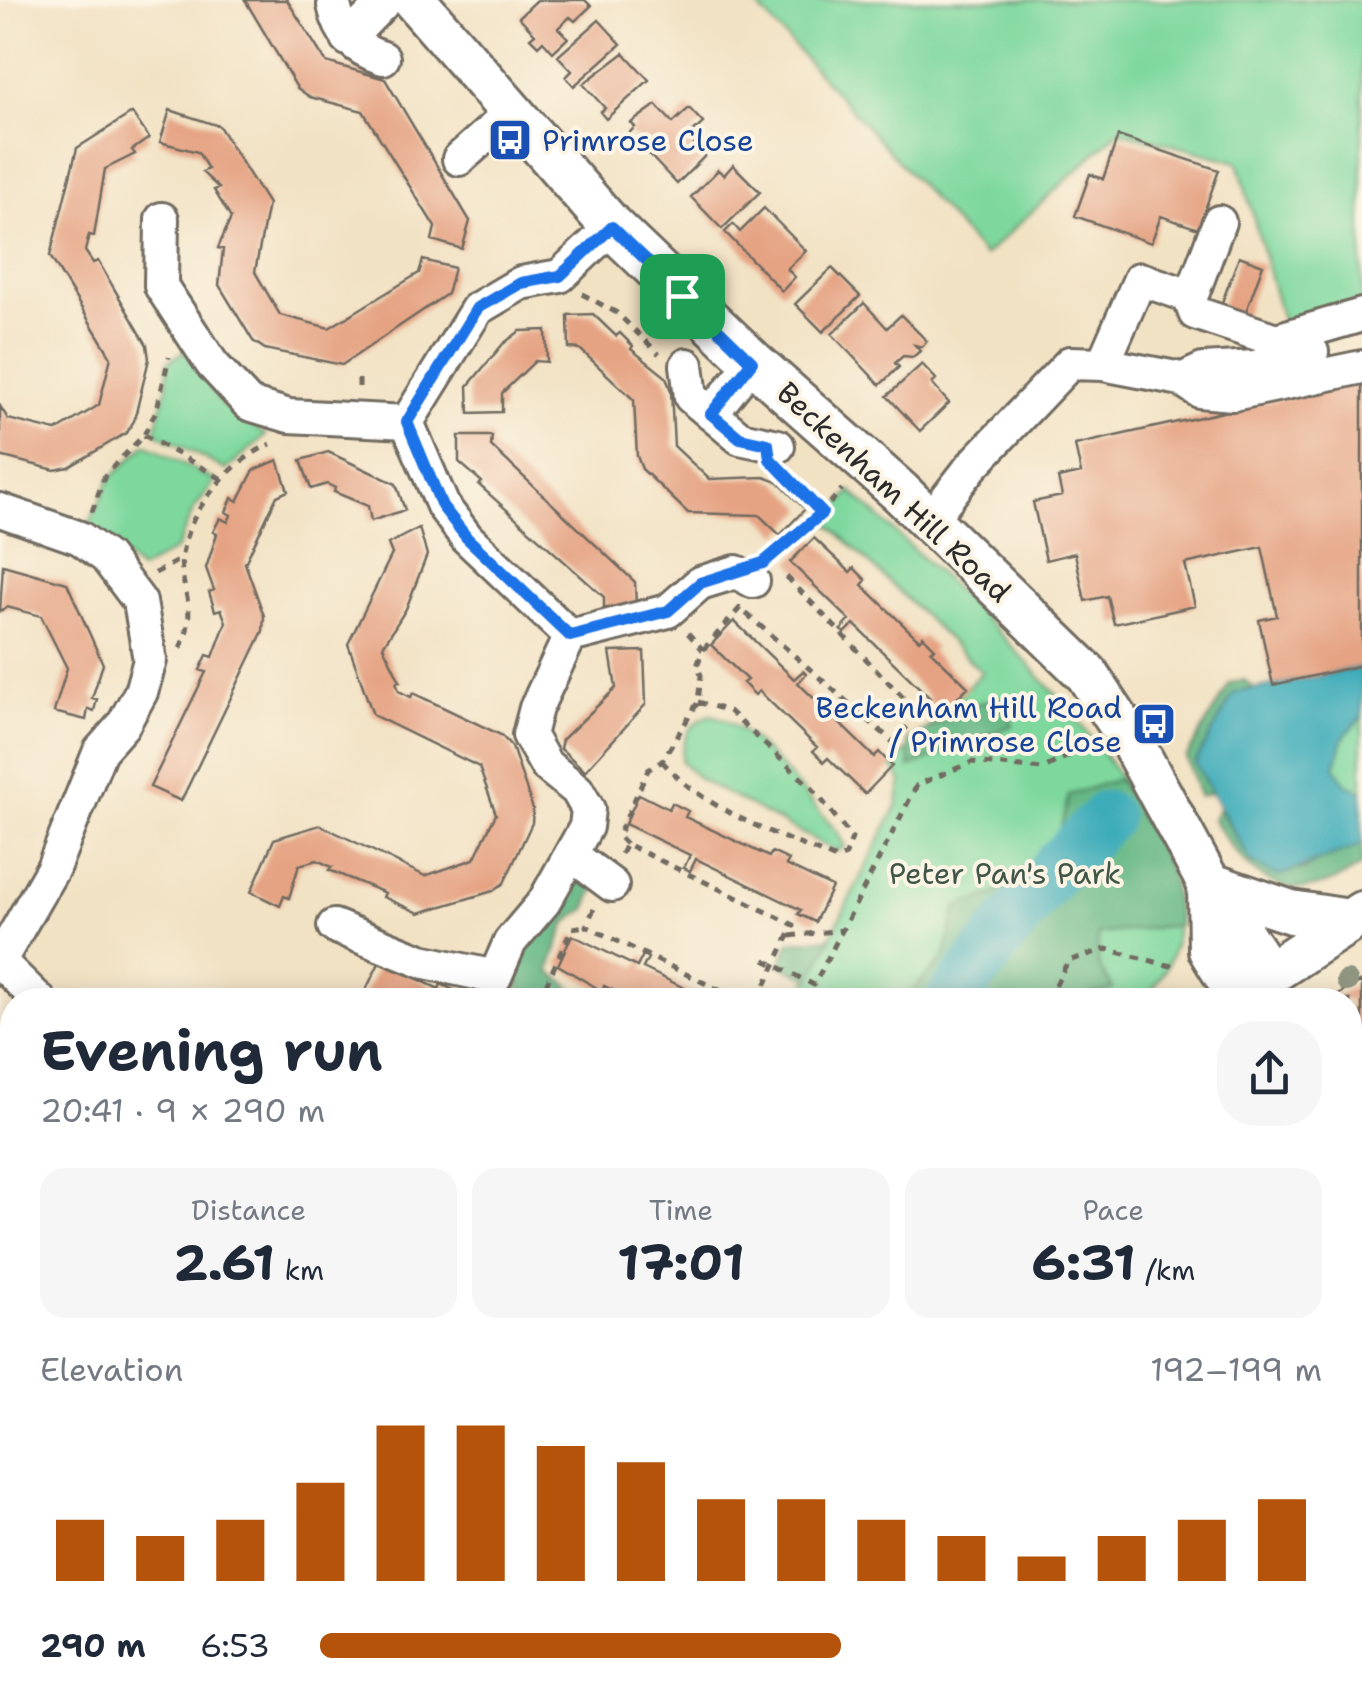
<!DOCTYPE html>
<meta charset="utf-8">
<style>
:root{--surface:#fff;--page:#f6f6f7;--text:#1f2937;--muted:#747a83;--accent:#b45309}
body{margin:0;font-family:"Shantell Sans",sans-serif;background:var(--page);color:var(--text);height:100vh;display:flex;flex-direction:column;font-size:38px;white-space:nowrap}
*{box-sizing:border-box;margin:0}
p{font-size:32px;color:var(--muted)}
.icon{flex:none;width:55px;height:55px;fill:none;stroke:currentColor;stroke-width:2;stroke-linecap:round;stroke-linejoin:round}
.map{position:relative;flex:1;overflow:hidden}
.details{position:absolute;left:0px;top:988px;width:1362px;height:718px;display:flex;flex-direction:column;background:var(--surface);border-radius:40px 40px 0 0;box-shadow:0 5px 25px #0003}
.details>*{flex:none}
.pin{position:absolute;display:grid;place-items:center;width:85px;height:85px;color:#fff;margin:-42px;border-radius:20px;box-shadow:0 5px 15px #0006}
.round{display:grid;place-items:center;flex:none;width:105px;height:105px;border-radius:40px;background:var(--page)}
.headline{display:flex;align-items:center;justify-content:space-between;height:170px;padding:0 40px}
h1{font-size:55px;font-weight:700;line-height:75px}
.stats{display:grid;grid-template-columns:repeat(3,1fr);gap:15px;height:170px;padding:10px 40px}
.stats div{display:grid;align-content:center;border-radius:25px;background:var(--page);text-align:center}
.stats b{font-size:50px;font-weight:700}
.stats small{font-size:28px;font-weight:400}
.stats p{font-size:28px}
.chart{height:280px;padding:20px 40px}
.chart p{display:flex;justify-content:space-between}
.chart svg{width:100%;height:180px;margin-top:10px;stroke:var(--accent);stroke-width:6}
ul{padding:0 40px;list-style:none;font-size:32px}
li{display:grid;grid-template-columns:160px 120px 1fr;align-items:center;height:75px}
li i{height:25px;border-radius:12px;background:var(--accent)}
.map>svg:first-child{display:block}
</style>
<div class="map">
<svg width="1362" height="1703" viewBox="0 0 1362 1703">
<rect width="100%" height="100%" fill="#fcf5e5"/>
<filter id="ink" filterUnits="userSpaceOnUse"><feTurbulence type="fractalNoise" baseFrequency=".01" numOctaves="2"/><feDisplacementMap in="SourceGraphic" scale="20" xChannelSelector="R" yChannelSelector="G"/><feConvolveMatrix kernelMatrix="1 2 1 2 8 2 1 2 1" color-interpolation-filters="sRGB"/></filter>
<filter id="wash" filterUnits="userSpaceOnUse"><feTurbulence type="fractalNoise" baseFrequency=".0048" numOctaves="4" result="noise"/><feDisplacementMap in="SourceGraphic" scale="40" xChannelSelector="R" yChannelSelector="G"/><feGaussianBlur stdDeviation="2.25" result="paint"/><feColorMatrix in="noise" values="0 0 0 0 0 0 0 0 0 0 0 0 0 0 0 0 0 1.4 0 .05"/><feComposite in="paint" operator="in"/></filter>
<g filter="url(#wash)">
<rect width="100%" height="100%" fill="#f2e2c4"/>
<path fill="#7ed89e" stroke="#548264" stroke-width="2.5" d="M752,0H1362V301L1283,323L1238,162L1119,131L984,256Z
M185,351L222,405L266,435L226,470L155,432L167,386L168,362Z
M146,444L215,481L193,511L176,549L140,570L88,527L110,479Z
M851,491C940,577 1285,868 1142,1000H798L897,806L902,781L892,766L982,672L826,521Z
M710,715C750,721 809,801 838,833L845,847L836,851L699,779L681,761C683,739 688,723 710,715Z
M1362,717V792L1345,783L1335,766L1344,736Z
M1362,1380V1555L1350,1561V1386Z"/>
<path fill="#66b885" stroke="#487258" stroke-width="2.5" d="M1244,680L1255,689L1234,693L1195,763L1211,793L1199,796L1186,758L1230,683Z
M1003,697L1013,725L910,767L908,740L977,704Z
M1118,779L1170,869L1179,925L1098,934V964L1113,989L1072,1000H903L944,958L957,907L994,895L1057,843L1069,795Z
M1219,809L1251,862L1304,870L1328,854L1362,845V865C1292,913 1250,882 1213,819Z
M581,878L595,888L586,909L566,923L549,971L569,985L575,1000H518C518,952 544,907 581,878Z
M831,938L811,979L780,965L790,942Z"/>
<path fill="#3dacb9" stroke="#346c72" stroke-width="2.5" d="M1362,667V717L1344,736L1335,766L1345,783L1362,792V845L1278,876L1251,862L1195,763L1234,693Z"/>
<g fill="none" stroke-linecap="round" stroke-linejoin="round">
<path stroke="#3dacb9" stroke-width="52" d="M951,1000L1053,871L1106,817
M208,1703L222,1692"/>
</g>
<g id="blocks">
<path fill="#e5a383" d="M245,0H287L326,62L385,79L470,221L462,249L432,240L435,227L363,111L310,97L297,88Z
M537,0H585L591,6L575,21L570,17L558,28L568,38L553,52L543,41L538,46L530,38L535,34L519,17Z
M599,20L621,44L574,86L566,77L572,71L558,56Z
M624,53L649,80L606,119L600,112L605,108L583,84Z
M656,105L673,123L689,108L703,123L688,137L705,156L677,184L629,133L635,127L631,123Z
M170,110L219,126L268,204L255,272L280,315L329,328L419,273L423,260L454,268L447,294L342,365L265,349L253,341L219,285L223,249L218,248L231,218L214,190L219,188L202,172L208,169L198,152L160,142Z
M132,113L149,138L132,150L135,154L105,169L94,236L89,235L85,251L93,263L98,261L147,345L149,359L134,421L126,433L69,467L55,470L0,456V406L8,419L56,431L99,405L111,357L50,256L77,148Z
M1118,136L1219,170L1198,229L1161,216L1151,243L1075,216L1090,174L1103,179Z
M733,165L760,192L722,229L691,197L718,170L724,175Z
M764,208L806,251L787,269L795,277L782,291L725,232L733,224L740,232Z
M1239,256L1263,265L1244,317L1220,308Z
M832,268L860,296L823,332L795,304Z
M864,303L887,328L901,315L927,341L922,347L915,345L920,351L913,357L903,356L895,363L899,367L880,385L832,334Z
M593,314L616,336L620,333L633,346L631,349L666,377L671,391L674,446L709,479L764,477L778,482L805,509L780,535L759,515L688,513L642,469L637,456L634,400L580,349L569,348L568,315Z
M546,330L547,362L535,361L502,393V412L469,413L468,386L503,344L520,331Z
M922,364L936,379L932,384L949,403L920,431L887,396Z
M1362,381V665L1273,685L1259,620L1277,616L1262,547L1185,564L1195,606L1114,624L1107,596L1085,601L1075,553L1046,560L1033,502L1062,496L1058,478L1081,473L1075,445Z
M459,436H492L491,446L635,582L636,607L604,608V597L479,485L482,482L459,462Z
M328,452L396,484L405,510L371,521L368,506L334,492L335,488L327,484L311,489L301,460Z
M278,460L288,491L277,496L245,563L264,616L263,631L181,801L150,787L206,672L200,670L207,655L213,657L226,622L221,609L215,611L209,592L214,590L206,568L217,534L213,532L220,518L228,522L231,515L226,512L232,498L238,501L254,470Z
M419,528L427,555L406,609L383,646L400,681L396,682L399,691L411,697L413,693L501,735L512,747L533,809L532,823L504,883L493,891L419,913L383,897L385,893L329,870L332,867L317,860L299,865L289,898L284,896L280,906L251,892L274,839L320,825L425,876L474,859L496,814L479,767L373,715L348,644L392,554L388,544Z
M814,538L850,572L854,568L866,580L862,585L919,640L923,636L935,648L931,651L968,687L940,715L926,702L930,698L854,624L845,633L841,630L850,620L790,562Z
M3,565L67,583L103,664L92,698L97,699L94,711L88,709L86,720L54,712L67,668L41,616L7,607L0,611Z
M734,621L794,679L803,671L806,674L798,683L874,757L879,752L892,766L865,794L828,758L824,762L813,751L817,747L759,691L755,695L743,683L747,680L711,645Z
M644,651L646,704L585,771L560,748L562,740L616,688L610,652Z
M639,794L669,809L672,803L688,811L685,817L769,857L772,852L789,860L786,865L832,887L815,922L798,914L801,910L696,859L690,871L684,868L690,855L625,824Z
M572,935L637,967L643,955L648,958L643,968L709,1000H633L604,986L602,991L558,965Z
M380,961L439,989L441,984L464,995L462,1000H366L362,998Z
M1362,981V1110L1350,1117V1000H1329Z
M0,1630L12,1635L11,1675L0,1671Z
M30,1692H95L109,1703H44Z"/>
</g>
</g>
<g filter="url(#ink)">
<use href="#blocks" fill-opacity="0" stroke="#716b61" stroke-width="2.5"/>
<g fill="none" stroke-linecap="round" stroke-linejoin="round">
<defs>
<path id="minor" d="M334,5C340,34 354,49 383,58
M348,39L386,0
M459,159L512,112
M162,219L161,286L212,364L249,404L289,416L407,422
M1188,294L1195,313L1276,340L1362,315
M1103,364L1140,279L1184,294L1193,292L1219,222
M687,365L691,397L740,438L778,446
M1190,376L1203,370L1255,367L1312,352
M711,414L753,362
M407,422L477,309L521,283L560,276L612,227
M0,510L80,538L106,557L140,602L150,660L141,692L123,725L100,751L53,868L0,960
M930,520L972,466L1070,363L1103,364L1181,379L1199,391L1233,394L1362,367
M570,636L668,611L700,583L736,572L753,581
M573,856L612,885
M334,926L421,961L495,977L510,942L544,902L586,827L588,809L577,790L546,765L529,735L536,708L570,636L467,538L443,506L407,422
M0,962L39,1000
M1350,1172L1362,1169
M1350,1369L1362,1364
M0,1566L12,1571
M1350,1573L1362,1566
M188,1692L199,1703
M1330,1692L1333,1703
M1207,1703L1212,1692"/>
<path id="major" d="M414,0L612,227L753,362L900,492L1087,674L1133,744L1209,884L1268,973
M1209,884L1291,912L1349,921
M1209,884L1210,950L1237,994
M1229,1000L1362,913
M711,1703L716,1692"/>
</defs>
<use href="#minor" stroke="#716b61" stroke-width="38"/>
<use href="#major" stroke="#716b61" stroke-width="48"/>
<path stroke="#716b61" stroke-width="5" stroke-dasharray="8 8" stroke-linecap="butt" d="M582,294L617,313L659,354
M359,379V391
M144,435L222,479
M786,475L822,513
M92,512L105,475L144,435L157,409L169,357
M771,557L808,529L842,489
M155,573L183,558
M688,633L703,650
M180,648C202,606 175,586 183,549C191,507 232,460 271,444
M662,761C704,811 777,834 836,859L846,855L852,838L813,789L729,711L698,702
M626,844L618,836L648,770L662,761L698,702L701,675L697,666L703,650L740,608L893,742L919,714L783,573
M621,854L626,844L794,925L758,1000
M594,909L586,926L740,1000
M790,936L842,930
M765,960L814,985L917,785L972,762L1042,769L1093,744
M539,1000L572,928L586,926
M560,1000H573
M806,1000L814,985
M1048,1000L1068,961L1106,949L1175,967"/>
<use href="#minor" stroke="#fff" stroke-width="32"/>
<use href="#major" stroke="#fff" stroke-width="42"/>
</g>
<circle fill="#909580" cx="1347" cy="981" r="11"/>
</g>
<g fill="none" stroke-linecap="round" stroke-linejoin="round" filter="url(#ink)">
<defs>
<path id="route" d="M612,227L752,362L711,414L740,438L768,444L770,459L822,513L763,563L700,583L668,611L570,636L467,538L442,506L407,422L477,308L521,283L560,276Z"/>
</defs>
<use href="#route" stroke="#fff" stroke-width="20"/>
<use href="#route" stroke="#1a73e8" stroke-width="12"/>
</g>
<defs>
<symbol id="bus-square" viewBox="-11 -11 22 22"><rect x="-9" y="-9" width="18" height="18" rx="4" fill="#1a4fb4" stroke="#fcf5e5"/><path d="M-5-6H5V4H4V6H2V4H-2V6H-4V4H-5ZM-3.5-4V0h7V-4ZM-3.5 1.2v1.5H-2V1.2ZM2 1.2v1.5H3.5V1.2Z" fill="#fff"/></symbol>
</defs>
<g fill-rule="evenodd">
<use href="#bus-square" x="485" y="115" width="50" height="50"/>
<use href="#bus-square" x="1129" y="699" width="50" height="50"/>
</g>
<g text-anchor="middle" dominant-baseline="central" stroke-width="8" stroke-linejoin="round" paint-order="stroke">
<g font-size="30" fill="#164399" stroke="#fcf5e5" text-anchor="start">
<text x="542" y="140">Primrose Close</text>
<text x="1122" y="707" text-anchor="end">Beckenham Hill Road<tspan x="1122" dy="34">/ Primrose Close</tspan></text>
</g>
<g font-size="30" fill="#2b2b2b" stroke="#fcf5e5">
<text transform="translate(894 492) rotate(43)">Beckenham Hill Road</text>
</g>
<g font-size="30" fill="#405648" stroke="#fcf5e5">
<text x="1005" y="873">Peter Pan's Park</text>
</g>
</g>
</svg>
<div class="pin" style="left:682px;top:296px;background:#1e9e55"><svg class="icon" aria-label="arrive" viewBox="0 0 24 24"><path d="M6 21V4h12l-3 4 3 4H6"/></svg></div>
<section class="details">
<div class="headline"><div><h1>Evening run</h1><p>20:41 · 9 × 290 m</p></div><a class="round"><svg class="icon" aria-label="share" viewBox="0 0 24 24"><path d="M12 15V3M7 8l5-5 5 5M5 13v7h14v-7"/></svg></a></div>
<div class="stats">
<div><p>Distance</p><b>2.61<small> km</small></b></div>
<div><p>Time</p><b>17:01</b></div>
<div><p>Pace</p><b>6:31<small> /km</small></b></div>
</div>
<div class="chart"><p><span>Elevation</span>192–199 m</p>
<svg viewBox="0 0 160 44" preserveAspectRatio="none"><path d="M5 44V29M15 44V33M25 44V29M35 44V20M45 44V6M55 44V6M65 44V11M75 44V15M85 44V24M95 44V24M105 44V29M115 44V33M125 44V38M135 44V33M145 44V29M155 44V24"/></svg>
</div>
<ul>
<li><b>290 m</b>6:53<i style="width:52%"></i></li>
</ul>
</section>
</div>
